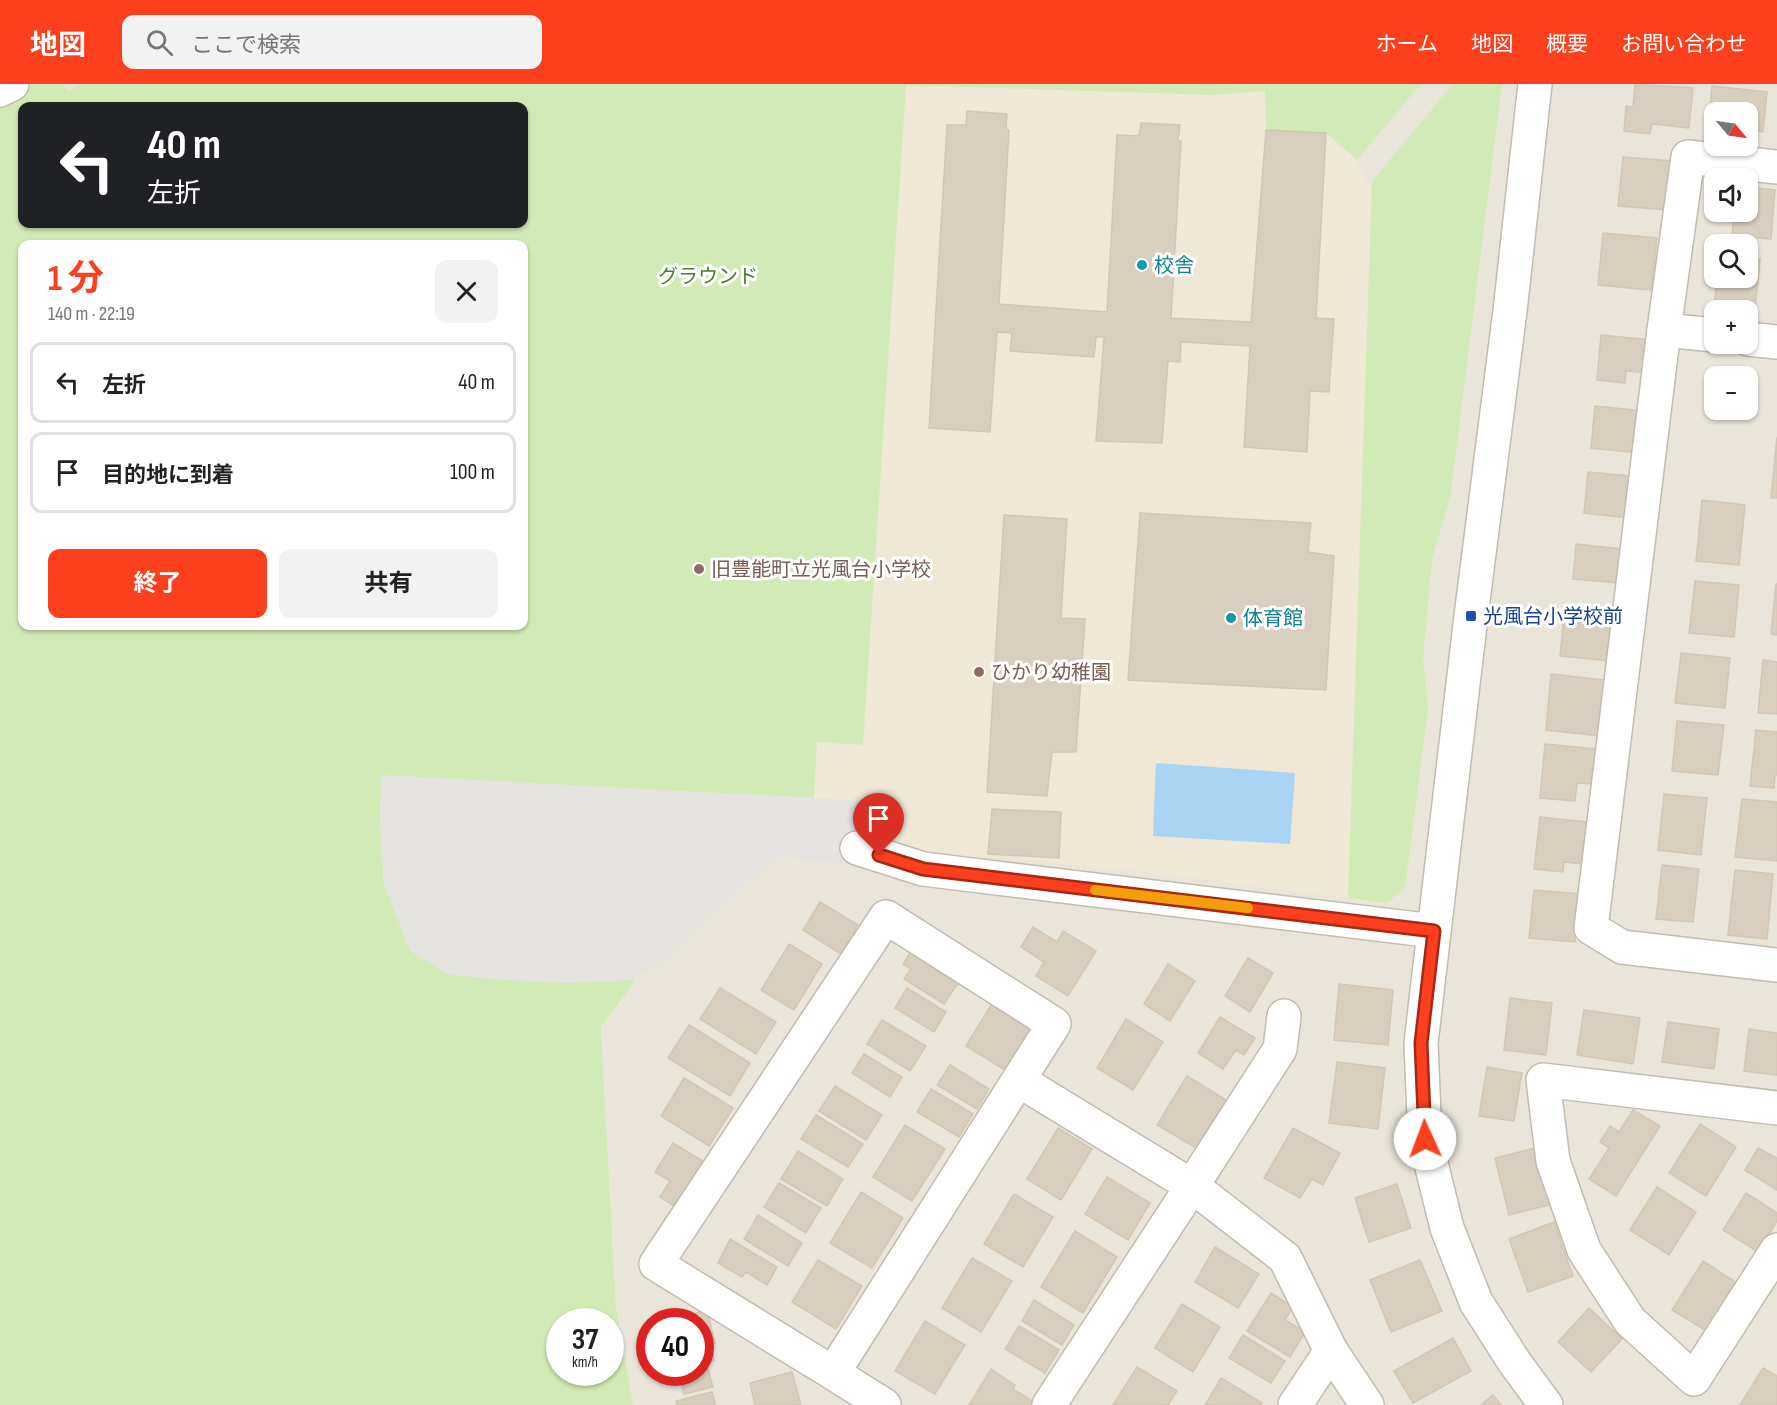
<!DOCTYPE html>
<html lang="ja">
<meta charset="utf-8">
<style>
body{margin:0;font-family:"Sofia Sans Condensed","Noto Sans JP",sans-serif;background:#f2f2f2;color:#222;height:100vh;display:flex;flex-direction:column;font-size:22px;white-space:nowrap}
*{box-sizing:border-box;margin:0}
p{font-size:20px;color:#767676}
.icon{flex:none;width:33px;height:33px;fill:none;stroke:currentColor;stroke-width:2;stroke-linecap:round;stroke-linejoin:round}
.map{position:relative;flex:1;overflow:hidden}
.panel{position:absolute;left:18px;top:156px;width:510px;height:390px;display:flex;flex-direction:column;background:#fff;border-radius:12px;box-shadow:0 2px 4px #0004}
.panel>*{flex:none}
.hud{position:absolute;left:18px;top:18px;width:510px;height:126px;border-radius:12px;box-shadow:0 2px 4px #0004;background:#202124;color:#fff;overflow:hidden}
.needle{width:39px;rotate:119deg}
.controls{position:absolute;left:1704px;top:18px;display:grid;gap:12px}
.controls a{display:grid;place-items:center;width:54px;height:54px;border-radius:12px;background:#fff;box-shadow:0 2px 4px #0004;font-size:30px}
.speed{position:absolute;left:546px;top:1224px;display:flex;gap:12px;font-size:30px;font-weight:700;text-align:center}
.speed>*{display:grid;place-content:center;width:78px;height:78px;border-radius:50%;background:#fff;box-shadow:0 2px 4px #0004;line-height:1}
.speed small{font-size:15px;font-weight:400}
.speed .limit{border:9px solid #d22;background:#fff;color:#111}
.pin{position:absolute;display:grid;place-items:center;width:51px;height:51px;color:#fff;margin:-62px -26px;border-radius:50% 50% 50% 0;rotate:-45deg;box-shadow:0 0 6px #0007}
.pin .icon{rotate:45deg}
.me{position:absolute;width:66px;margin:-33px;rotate:358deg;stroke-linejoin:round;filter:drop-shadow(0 0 4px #0008)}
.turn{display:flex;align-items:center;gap:21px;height:126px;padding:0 30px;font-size:27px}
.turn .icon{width:78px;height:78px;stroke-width:2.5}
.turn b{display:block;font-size:42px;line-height:51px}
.round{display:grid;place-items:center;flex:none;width:63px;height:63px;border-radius:12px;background:#f2f2f2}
.headline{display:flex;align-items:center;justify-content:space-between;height:102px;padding:0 30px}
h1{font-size:36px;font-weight:700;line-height:45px;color:#fc3f1d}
.primary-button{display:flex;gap:12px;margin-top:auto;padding:12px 30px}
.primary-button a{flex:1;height:69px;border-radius:12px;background:#fc3f1d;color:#fff;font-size:24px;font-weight:700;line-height:69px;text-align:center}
.primary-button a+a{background:#f2f2f2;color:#222}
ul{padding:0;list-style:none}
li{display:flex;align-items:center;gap:18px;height:81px;margin:0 12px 9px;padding:0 18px;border:3px solid #e0e0e0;border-radius:12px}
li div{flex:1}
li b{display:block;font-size:22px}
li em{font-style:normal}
header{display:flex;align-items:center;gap:36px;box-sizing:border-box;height:84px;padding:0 30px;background:#fc3f1d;color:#fff}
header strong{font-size:28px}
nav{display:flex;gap:33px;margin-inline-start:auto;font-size:21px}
.search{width:420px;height:54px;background:#f2f2f2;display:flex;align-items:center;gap:15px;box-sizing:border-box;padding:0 21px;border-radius:12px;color:#767676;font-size:22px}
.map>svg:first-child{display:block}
.residential{fill:#eae5da;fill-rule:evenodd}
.education{fill:#efe8d6}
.green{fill:#d2eab5;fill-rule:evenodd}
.parking{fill:#e5e3e0}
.water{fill:#a9d4f2}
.building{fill:#d8cfc1;stroke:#d3c7b4;stroke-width:1.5}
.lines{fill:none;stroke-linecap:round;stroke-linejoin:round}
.minor-casing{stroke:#c2bbae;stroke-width:36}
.tertiary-casing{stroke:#c2bbae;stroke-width:36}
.minor{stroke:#fff;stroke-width:33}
.tertiary{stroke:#fff;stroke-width:33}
.route-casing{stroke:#a42913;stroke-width:15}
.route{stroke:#fc3f1d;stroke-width:10}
.slow{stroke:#f59e0b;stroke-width:10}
.culture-dot{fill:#0f9aa8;stroke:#fff;stroke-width:2}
.education-dot{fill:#8d6e63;stroke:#fff;stroke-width:2}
.transit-dot{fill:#1a4fb4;stroke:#fff;stroke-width:2}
.labels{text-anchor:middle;stroke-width:6;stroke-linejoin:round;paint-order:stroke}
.culture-label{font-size:20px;fill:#0d838f;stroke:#fff;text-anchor:start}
.park-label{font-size:20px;fill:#4a7f2a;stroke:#fff}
.education-label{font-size:20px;fill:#785e54;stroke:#fff;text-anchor:start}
.transit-label{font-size:20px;fill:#164399;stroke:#fff;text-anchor:start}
</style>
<header>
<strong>地図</strong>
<div class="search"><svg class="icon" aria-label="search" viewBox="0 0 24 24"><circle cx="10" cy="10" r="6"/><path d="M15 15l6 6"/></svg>ここで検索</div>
<nav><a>ホーム</a><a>地図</a><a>概要</a><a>お問い合わせ</a></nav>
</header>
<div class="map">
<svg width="1777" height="1321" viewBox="0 0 1777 1321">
<rect width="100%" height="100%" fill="#f6f3ec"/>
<path class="residential" d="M63,0H1777V1321H633L616,1221L601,943L633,901L524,542V22H77ZM1714,28H1748V62H1714ZM1714,94H1748V128H1714ZM1714,160H1748V194H1714ZM1714,226H1748V260H1714ZM1714,292H1748V326H1714ZM650,1238H700V1288H650Z"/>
<path class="education" d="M898,1L1008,2L1212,11L1265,7L1326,49L1354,73L1373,109L1348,814L1132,786L902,765L853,780L777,773L720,823L657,882L630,896L524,542V140Z"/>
<g class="green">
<path d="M0,0H63L68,7L83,0H1421L1356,77L1354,73L1326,49L1266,46L1265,7L1212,11L906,1L863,661L817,658L814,714L382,692L380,729L384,800L633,894V901L601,943L616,1221L633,1321H0ZM22,22H524V140H22ZM22,160H524V542H22ZM560,1238H610V1288H560Z"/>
<path d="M1453,0H1502L1450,414L1432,475L1423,575L1428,624L1405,803L1387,819L1348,814L1372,97Z"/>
</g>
<path class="parking" d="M382,691L814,714L861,717L853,780L777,773L720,823L657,882L630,896L571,899L490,895L447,890L410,867L384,800L380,729Z"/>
<path class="water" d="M1156,679L1295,689L1290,760L1153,752Z"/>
<g class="building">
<path d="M1635,0L1693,4L1689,44L1652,40L1650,50L1624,47L1626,22L1633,23Z"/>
<path d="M1712,2L1767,8L1763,48L1748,46V28H1714V43H1708Z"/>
<path d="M967,27L1007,30L1006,45L1009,46L999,220L1107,228L1117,51L1139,52L1141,39L1180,41L1178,57H1181L1171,234L1251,238L1266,46L1326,49L1316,234L1334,235L1329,308L1310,307L1307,368L1244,363L1250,262L1181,258L1180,278L1168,277L1162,359L1096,357L1104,253H1096L1094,273L1010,267L1012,249L997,248L990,348L929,344L947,41H966Z"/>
<path d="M1623,73L1673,77L1669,126L1618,122Z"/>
<path d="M1748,103L1775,106L1771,155L1732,152L1734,128H1748Z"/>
<path d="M1603,149L1657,154L1651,206L1598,201Z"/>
<path d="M1748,174L1760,175L1755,226L1714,222L1717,194H1748Z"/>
<path d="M1601,251L1651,256L1648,289L1626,287L1625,299L1597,296Z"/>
<path d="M1595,322L1643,327L1639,369L1591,364Z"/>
<path d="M1777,353V414H1771Z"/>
<path d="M1588,388L1632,392L1628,434L1584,429Z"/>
<path d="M1702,416L1745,421L1739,481L1696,477Z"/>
<path d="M1140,429L1311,439L1308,468L1334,472L1326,606L1128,596Z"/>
<path d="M1004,431L1067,435L1061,534L1085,535L1076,668H1052L1047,712L987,708Z"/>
<path d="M1576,460L1622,465L1618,499L1573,495Z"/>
<path d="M1695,497L1739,501L1734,553L1689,549Z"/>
<path d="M1776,500H1777V551L1771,550Z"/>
<path d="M1565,522L1616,527L1611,577L1560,572Z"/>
<path d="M1681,569L1730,574L1725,624L1675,619Z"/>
<path d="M1763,576L1777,578V630L1758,629Z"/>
<path d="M1551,590L1604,596L1599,652L1546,646Z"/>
<path d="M1677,637L1724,641L1718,691L1672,687Z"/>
<path d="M1756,646L1777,648V691H1775L1774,704L1750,702Z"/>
<path d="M1545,660L1596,665L1593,700L1577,699L1575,717L1540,714Z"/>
<path d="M1664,710L1707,714L1701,771L1658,766Z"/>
<path d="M1742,715L1777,718V777L1735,773Z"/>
<path d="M992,725L1061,728L1059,774L988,770Z"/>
<path d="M1540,733L1587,738L1582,780L1564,778L1563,788L1534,785Z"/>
<path d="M1662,781L1699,785L1693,838L1656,835Z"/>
<path d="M1735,786L1773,790L1767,855L1728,851Z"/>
<path d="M1534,806L1580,810L1575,858L1529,854Z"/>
<path d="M820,818L858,841L841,870L803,846Z"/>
<path d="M1033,843L1057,858L1063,847L1096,867L1068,912L1036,892L1044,878L1021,863Z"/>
<path d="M789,860L822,880L794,926L761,906Z"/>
<path d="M913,865L938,880L935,885L958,899L944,920L904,895L911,885L903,880Z"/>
<path d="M1248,874L1273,889L1250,928L1225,912Z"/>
<path d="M1168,880L1195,897L1170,937L1144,920Z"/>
<path d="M1339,900L1393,906L1388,961L1334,956Z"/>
<path d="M720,904L776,938L756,970L700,935Z"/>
<path d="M907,904L946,928L934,948L895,924Z"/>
<path d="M1510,914L1552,919L1546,971L1504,966Z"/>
<path d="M994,916L1033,940L1005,986L966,962Z"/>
<path d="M1584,926L1640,934L1633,980L1577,971Z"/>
<path d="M1220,933L1255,954L1244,971L1236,966L1223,985L1198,969Z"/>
<path d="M1126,935L1163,958L1133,1006L1097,984Z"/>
<path d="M882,936L926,962L910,987L867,960Z"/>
<path d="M1668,938L1719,945L1714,985L1662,978Z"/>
<path d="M689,941L750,979L730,1012L668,974Z"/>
<path d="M1749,945L1777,949V991L1744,987Z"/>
<path d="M864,970L902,993L890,1013L852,989Z"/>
<path d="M1337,978L1385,984L1378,1045L1329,1039Z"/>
<path d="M950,981L989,1005L977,1025L937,1001Z"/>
<path d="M1487,983L1522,989L1514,1037L1479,1032Z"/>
<path d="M1187,992L1226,1016L1196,1064L1157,1041Z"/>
<path d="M684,994L733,1024L709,1062L661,1032Z"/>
<path d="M835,1002L882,1031L866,1056L819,1027Z"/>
<path d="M931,1005L973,1030L959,1053L917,1028Z"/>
<path d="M1633,1026L1660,1042L1616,1112L1589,1095L1609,1064L1600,1058L1610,1042L1619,1048Z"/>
<path d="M816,1031L863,1060L848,1083L801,1055Z"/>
<path d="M1700,1040L1736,1063L1706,1112L1669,1089Z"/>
<path d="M905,1041L945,1065L912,1117L873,1093Z"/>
<path d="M1058,1044L1092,1065L1061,1116L1027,1095Z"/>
<path d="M1293,1044L1340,1069L1323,1101L1312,1095L1300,1114L1264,1094Z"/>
<path d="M673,1059L706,1079L683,1128L660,1113L670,1097L655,1088Z"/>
<path d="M1535,1064L1549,1121L1509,1131L1495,1074Z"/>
<path d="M1758,1064L1777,1074V1106L1745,1086Z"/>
<path d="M798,1067L843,1095L827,1122L781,1095Z"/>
<path d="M1107,1093L1150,1119L1128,1156L1085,1130Z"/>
<path d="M779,1099L821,1124L806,1149L764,1123Z"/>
<path d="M1397,1100L1411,1144L1369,1158L1355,1114Z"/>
<path d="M1657,1103L1696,1128L1669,1171L1630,1146Z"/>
<path d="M861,1108L903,1134L872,1184L830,1159Z"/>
<path d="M1746,1109L1777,1129V1137L1758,1168L1723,1146Z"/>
<path d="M1014,1110L1053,1133L1023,1183L984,1160Z"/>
<path d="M758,1131L802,1159L788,1182L744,1155Z"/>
<path d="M1554,1138L1573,1192L1528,1208L1509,1155Z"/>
<path d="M1075,1147L1117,1173L1083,1229L1041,1203Z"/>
<path d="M730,1155L777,1183L767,1201L746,1188L742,1193L718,1179Z"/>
<path d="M1215,1163L1259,1190L1238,1224L1195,1198Z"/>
<path d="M972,1174L1012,1197L981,1248L942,1224Z"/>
<path d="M818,1176L862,1202L836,1245L792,1218Z"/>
<path d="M1420,1176L1442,1227L1391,1248L1370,1196Z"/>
<path d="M1703,1177L1740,1201L1710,1249L1672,1226Z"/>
<path d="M1271,1209L1293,1223L1285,1236L1305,1248L1290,1273L1247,1247Z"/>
<path d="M1034,1216L1074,1241L1062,1261L1022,1237Z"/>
<path d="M1182,1220L1220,1243L1193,1288L1155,1264Z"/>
<path d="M1589,1224L1622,1255L1591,1288L1558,1258Z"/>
<path d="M707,1226L715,1259L700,1263V1238H665Z"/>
<path d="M925,1237L965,1261L935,1310L895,1287Z"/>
<path d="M1019,1242L1059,1266L1045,1289L1005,1265Z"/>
<path d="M1243,1251L1285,1277L1271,1299L1229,1274Z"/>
<path d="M1453,1254L1471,1287L1413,1319L1394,1287Z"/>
<path d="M711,1264L714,1276L706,1278L713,1303L684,1310L678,1288H700V1267Z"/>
<path d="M1137,1283L1177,1307L1168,1321H1113Z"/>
<path d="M1763,1284L1777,1292V1321H1740Z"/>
<path d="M991,1285L1015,1301L1013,1305L1034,1318L1032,1321H969Z"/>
<path d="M792,1288L801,1321H755L750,1299Z"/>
<path d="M1221,1294L1262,1319L1260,1321H1205Z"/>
<path d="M712,1308L716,1321H677L676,1317Z"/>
<path d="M1493,1311L1501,1321H1481Z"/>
</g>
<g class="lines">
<g class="minor-casing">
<g id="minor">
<path d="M1777,83L1688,73L1664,246L1591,844L1622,863L1777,881"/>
<path d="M1664,246L1714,251"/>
<path d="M1748,255L1777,258"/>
<path d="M857,764L923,785L1434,847"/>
<path d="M1284,932L1280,965L1192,1102L1285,1174L1331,1267L1367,1321"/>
<path d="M1020,997L1192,1102L1049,1321"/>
<path d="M1777,1024L1543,996L1553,1077L1584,1166L1630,1237L1694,1295L1777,1166"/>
<path d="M833,1289L656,1180L886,833L1054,940L833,1289L884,1321"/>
<path d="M1295,1321L1331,1267"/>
</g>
</g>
<g class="tertiary-casing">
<g id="tertiary">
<path d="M1535,0L1510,227L1471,532L1421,959L1425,1055L1447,1144L1476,1218L1515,1279L1546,1321"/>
<path d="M0,6L12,0"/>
</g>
</g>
<use href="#minor" class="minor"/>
<use href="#tertiary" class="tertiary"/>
</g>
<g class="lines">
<g class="route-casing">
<path id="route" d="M879,771L923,785L1434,847L1421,959L1425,1055"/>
</g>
<use href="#route" class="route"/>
<path class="slow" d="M1095,806L1248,824"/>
</g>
<g class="culture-dot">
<circle cx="1142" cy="181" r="6"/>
<circle cx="1231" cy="534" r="6"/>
</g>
<g class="education-dot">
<circle cx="699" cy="485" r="6"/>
<circle cx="979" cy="588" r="6"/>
</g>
<rect class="transit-dot" x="1465" y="526" width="12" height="12" rx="3"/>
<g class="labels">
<g class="culture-label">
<text x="1154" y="188">校舎</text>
<text x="1243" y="541">体育館</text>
</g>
<g class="park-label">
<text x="708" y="199">グラウンド</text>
</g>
<g class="education-label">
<text x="711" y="492">旧豊能町立光風台小学校</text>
<text x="991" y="595">ひかり幼稚園</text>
</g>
<g class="transit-label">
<text x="1483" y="539">光風台小学校前</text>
</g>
</g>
</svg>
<div class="controls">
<a><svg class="needle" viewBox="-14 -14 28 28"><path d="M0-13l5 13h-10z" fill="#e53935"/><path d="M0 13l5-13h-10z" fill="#767676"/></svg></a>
<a><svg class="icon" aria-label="sound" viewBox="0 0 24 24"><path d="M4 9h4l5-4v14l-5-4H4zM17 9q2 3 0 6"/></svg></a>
<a><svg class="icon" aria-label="search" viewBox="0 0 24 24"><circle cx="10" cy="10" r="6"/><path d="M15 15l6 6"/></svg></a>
<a>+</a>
<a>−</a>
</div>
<div class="speed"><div>37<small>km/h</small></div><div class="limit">40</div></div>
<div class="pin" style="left:879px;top:771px;background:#d93025"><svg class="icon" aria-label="arrive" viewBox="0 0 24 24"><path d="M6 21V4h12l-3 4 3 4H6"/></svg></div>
<svg class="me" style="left:1425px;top:1055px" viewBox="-20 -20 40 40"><circle r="19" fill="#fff"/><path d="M0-13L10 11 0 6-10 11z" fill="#fc3f1d"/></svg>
<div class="hud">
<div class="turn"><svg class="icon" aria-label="left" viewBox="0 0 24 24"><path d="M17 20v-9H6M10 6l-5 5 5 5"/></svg><div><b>40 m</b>左折</div></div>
</div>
<section class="panel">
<div class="headline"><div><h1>1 分</h1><p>140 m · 22:19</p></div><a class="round"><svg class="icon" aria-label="close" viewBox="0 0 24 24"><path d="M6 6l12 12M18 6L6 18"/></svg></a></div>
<ul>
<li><svg class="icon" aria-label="left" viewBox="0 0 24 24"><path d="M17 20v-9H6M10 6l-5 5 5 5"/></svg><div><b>左折</b></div><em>40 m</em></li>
<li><svg class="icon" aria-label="arrive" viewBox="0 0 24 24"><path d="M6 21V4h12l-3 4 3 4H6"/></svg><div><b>目的地に到着</b></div><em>100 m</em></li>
</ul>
<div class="primary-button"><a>終了</a><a>共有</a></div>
</section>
</div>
